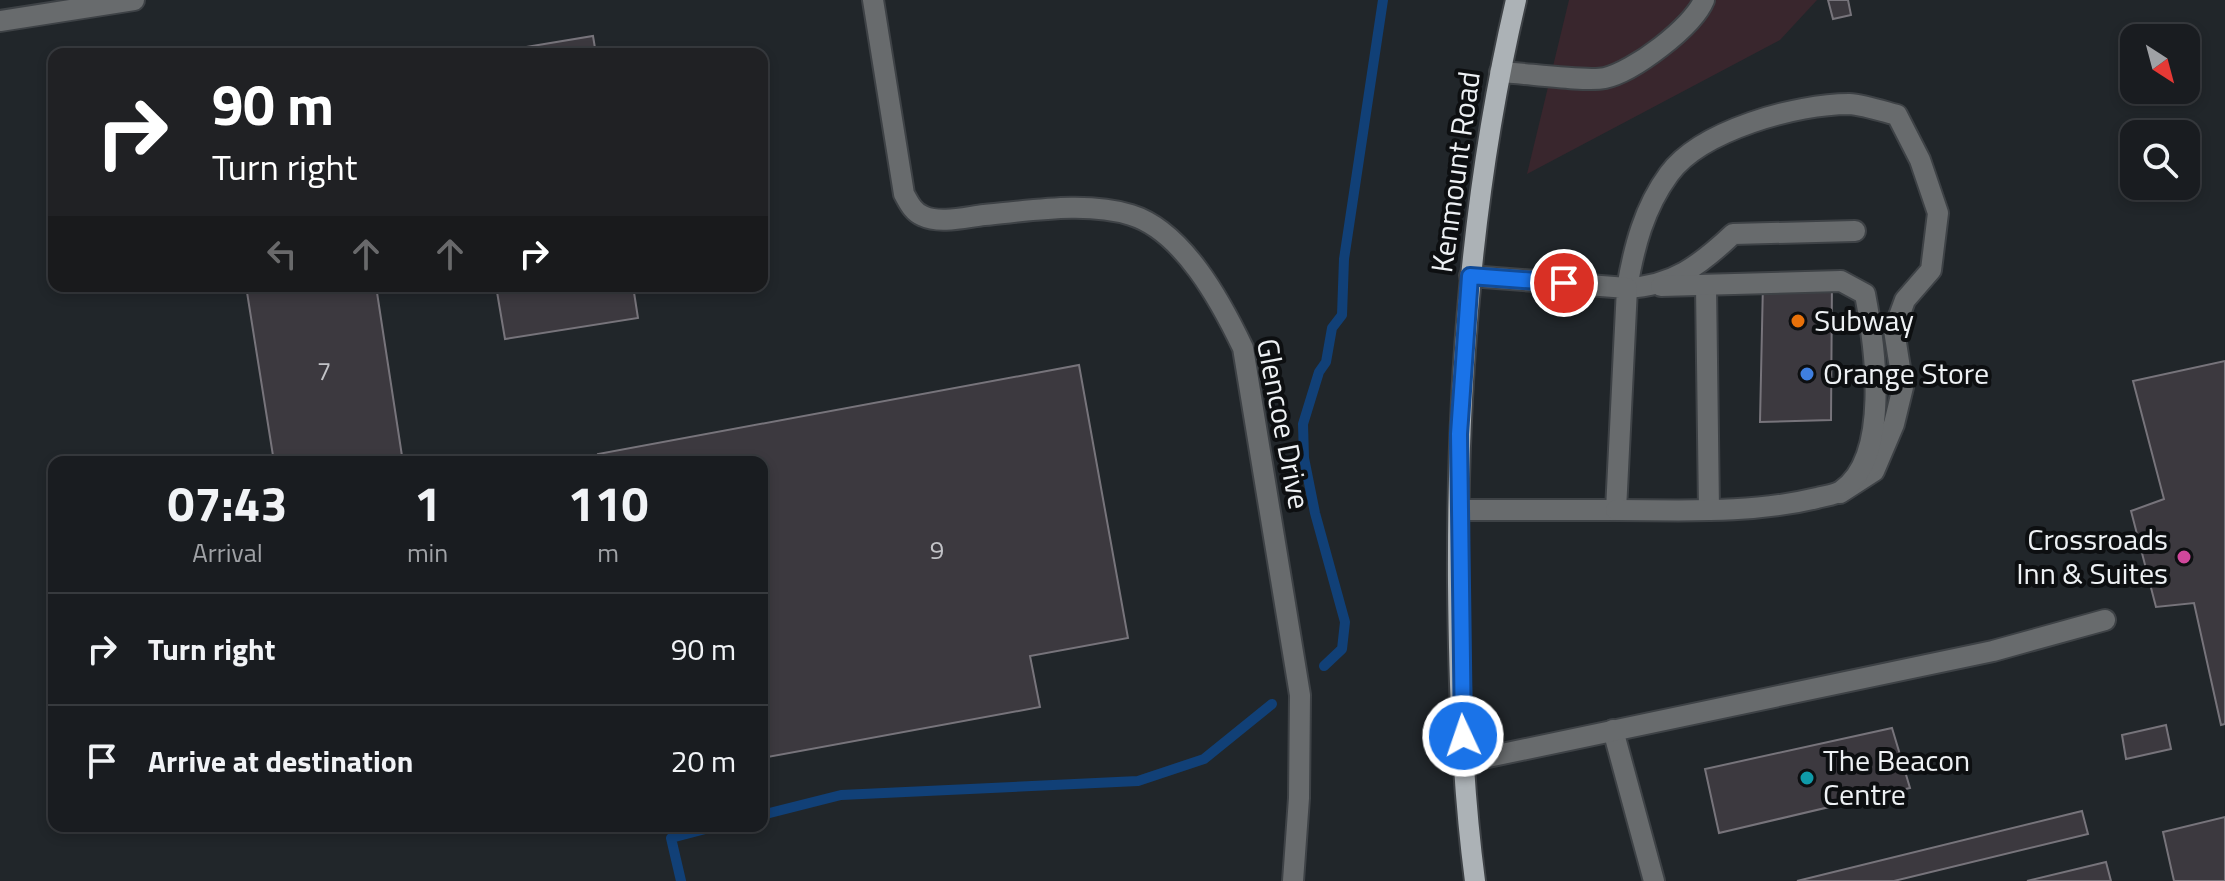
<!DOCTYPE html>
<style>
body{margin:0;font-family:"Titillium Web",sans-serif;background:#222529;color:#f1f3f6;height:100vh;display:flex;flex-direction:column;font-size:30px;white-space:nowrap}
*{box-sizing:border-box;margin:0}
p{font-size:26px;color:#9fa1a5}
.icon{flex:none;width:44px;height:44px;fill:none;stroke:currentColor;stroke-width:2;stroke-linecap:round;stroke-linejoin:round}
.map{position:relative;flex:1;overflow:hidden}
.details{position:absolute;left:48px;top:456px;width:720px;height:376px;display:flex;flex-direction:column;background:#191c20;border-radius:16px;box-shadow:0 4px 12px #0003,0 0 0 2px #373a3e}
.details>*{flex:none}
.hud{position:absolute;left:48px;top:48px;width:720px;height:244px;border-radius:16px;box-shadow:0 4px 12px #0003,0 0 0 2px #373a3e;background:#202124;color:#fff;overflow:hidden}
.needle{width:52px;rotate:144deg}
.buttons{position:absolute;left:2120px;top:24px;display:grid;gap:16px}
.buttons a{display:grid;place-items:center;width:80px;height:80px;border-radius:16px;background:#191c20;box-shadow:0 4px 12px #0003,0 0 0 2px #373a3e;font-size:40px}
.pin{position:absolute;display:grid;place-items:center;width:68px;height:68px;color:#fff;margin:-34px;border:4px solid #fff;border-radius:50%;box-shadow:0 2px 8px #0007}
.me{position:absolute;width:88px;margin:-44px;rotate:357deg;stroke-linejoin:round;filter:drop-shadow(0 0 6px #0008)}
.turn{display:flex;align-items:center;gap:28px;height:168px;padding:0 32px;font-size:36px}
.turn .icon{width:104px;height:104px;stroke-width:2.5}
.turn b{display:block;font-size:56px;line-height:68px}
.lanes{display:flex;align-items:center;height:76px;padding:0 32px;background:#0003;justify-content:center;gap:40px;direction:ltr}
.lanes .off{opacity:.35}
.eta{display:flex;justify-content:space-evenly;align-items:center;height:136px;text-align:center}
.eta b{font-size:48px;font-weight:700;line-height:56px}
ul{padding:0;list-style:none}
li{display:flex;align-items:center;gap:24px;height:112px;padding:0 32px;border-top:2px solid #373a3e}
li div{flex:1}
li b{display:block;font-size:30px}
li em{font-style:normal}
.map>svg:first-child{display:block}
.industrial{fill:#39262d}
.lines{fill:none;stroke-linecap:round;stroke-linejoin:round}
.stream{stroke:#114077;stroke-width:10}
.building{fill:#3c393f;stroke:#77747b;stroke-width:2}
.minor-casing{stroke:#3e4246;stroke-width:24}
.major-casing{stroke:#3e4246;stroke-width:24}
.minor{stroke:#686b6d;stroke-width:20}
.major{stroke:#acb2b6;stroke-width:20}
.route-casing{stroke:#114b97;stroke-width:20}
.route{stroke:#1a73e8;stroke-width:14}
.food-dot{fill:#e8710a;stroke:#0d0f11;stroke-width:3}
.shop-dot{fill:#3f7fe0;stroke:#0d0f11;stroke-width:3}
.hotel-dot{fill:#d1479c;stroke:#0d0f11;stroke-width:3}
.culture-dot{fill:#0f9aa8;stroke:#0d0f11;stroke-width:3}
.labels{text-anchor:middle;stroke-width:8;stroke-linejoin:round;paint-order:stroke}
.number-label{font-size:26px;fill:#c2c3c7}
.street-label{font-size:30px;fill:#eef1f4;stroke:#0d0f11}
.poi-label{font-size:30px;fill:#eef1f4;stroke:#0d0f11;text-anchor:start}
</style>
<div class="map">
<svg width="2225" height="881" viewBox="0 0 2225 881">
<rect width="100%" height="100%" fill="#21262a"/>
<path class="industrial" d="M1569,0H1817L1780,40L1527,174Z"/>
<g class="lines">
<g class="stream">
<path d="M1324,666L1342,649L1345,622L1315,513L1304,458L1303,424L1319,372L1326,362L1332,328L1342,315L1344,259L1383,0"/>
<path d="M762,815L841,795L1138,781L1204,759L1272,704"/>
<path d="M681,881L671,838L717,826"/>
</g>
</g>
<g class="building">
<path d="M1828,0H1848L1851,15L1833,19Z"/>
<path d="M593,36L596,54H483Z"/>
<path d="M1832,278L1831,420L1760,422L1763,282Z"/>
<path d="M246,286H376L402,456L364,462H274Z"/>
<path d="M496,286H633L638,318L505,339Z"/>
<path d="M2225,361V724L2221,725L2194,603L2156,607L2131,511L2164,499L2133,381Z"/>
<path d="M1079,365L1128,638L1030,656L1040,707L762,758V462H599L598,454Z"/>
<path d="M2166,725L2171,749L2126,759L2122,735Z"/>
<path d="M1892,728L1910,788L1719,833L1705,769Z"/>
<path d="M2082,811L2088,834L1894,881H1797Z"/>
<path d="M2225,817V881H2174L2163,832Z"/>
<path d="M2106,862L2111,881H2027Z"/>
</g>
<g class="lines">
<g class="minor-casing">
<g id="minor">
<path d="M873,0L904,194C909,203 913,212 923,216C940,224 966,217 984,215C1030,211 1086,201 1131,215C1183,231 1221,302 1243,348L1300,695L1299,798L1293,881"/>
<path d="M0,21L134,0"/>
<path d="M1500,72C1524,73 1585,82 1605,78C1633,72 1693,27 1704,0"/>
<path d="M1706,286L1709,510"/>
<path d="M1840,493L1874,471L1894,424L1903,387L1894,330L1905,300L1931,270L1938,213L1920,160L1897,115C1882,111 1864,105 1849,104C1797,104 1701,130 1669,174C1644,208 1634,247 1627,288C1673,286 1700,265 1733,234L1855,231"/>
<path d="M1459,510H1616L1627,288L1470,276"/>
<path d="M1616,510C1683,510 1751,514 1817,498C1824,496 1835,495 1841,491C1891,457 1875,346 1865,294L1841,281L1661,286"/>
<path d="M1613,730L1654,881"/>
<path d="M1464,762L1993,651L2105,620"/>
</g>
</g>
<g class="major-casing">
<path id="major" d="M1475,881C1462,783 1459,683 1458,584C1457,387 1471,192 1516,0"/>
</g>
<use href="#minor" class="minor"/>
<use href="#major" class="major"/>
</g>
<g class="lines">
<g class="route-casing">
<path id="route" d="M1463,736L1459,434L1470,276L1564,283"/>
</g>
<use href="#route" class="route"/>
</g>
<circle class="food-dot" cx="1798" cy="321" r="8"/>
<circle class="shop-dot" cx="1807" cy="374" r="8"/>
<circle class="hotel-dot" cx="2184" cy="557" r="8"/>
<circle class="culture-dot" cx="1807" cy="778" r="8"/>
<g class="labels">
<g class="number-label">
<text x="324" y="380">7</text>
<text x="937" y="559">9</text>
</g>
<g class="street-label">
<text transform="translate(1456 172) rotate(-82)" y="10">Kenmount Road</text>
<text transform="translate(1283 424) rotate(79)" y="10">Glencoe Drive</text>
</g>
<g class="poi-label">
<text x="1814" y="331">Subway</text>
<text x="1823" y="384">Orange Store</text>
<text x="2168" y="550" text-anchor="end">Crossroads<tspan x="2168" dy="34">Inn &amp; Suites</tspan></text>
<text x="1823" y="771">The Beacon<tspan x="1823" dy="34">Centre</tspan></text>
</g>
</g>
</svg>
<div class="buttons">
<a><svg class="needle" viewBox="-14 -14 28 28"><path d="M0-13l5 13h-10z" fill="#e53935"/><path d="M0 13l5-13h-10z" fill="#9fa1a5"/></svg></a>
<a><svg class="icon" aria-label="search" viewBox="0 0 24 24"><circle cx="10" cy="10" r="6"/><path d="M15 15l6 6"/></svg></a>
</div>
<div class="pin" style="left:1564px;top:283px;background:#d93025"><svg class="icon" aria-label="arrive" viewBox="0 0 24 24"><path d="M6 21V4h12l-3 4 3 4H6"/></svg></div>
<svg class="me" style="left:1463px;top:736px" viewBox="-20 -20 40 40"><circle r="17" fill="#1a73e8" stroke="#fff" stroke-width="3"/><path d="M0-11L8 9 0 5-8 9z" fill="#fff"/></svg>
<div class="hud">
<div class="turn"><svg class="icon" aria-label="right" viewBox="0 0 24 24"><path d="M7 20v-9h11M14 6l5 5-5 5"/></svg><div><b>90 m</b>Turn right</div></div>
<div class="lanes"><svg class="icon off" aria-label="left" viewBox="0 0 24 24"><path d="M17 20v-9H6M10 6l-5 5 5 5"/></svg><svg class="icon off" aria-label="ahead" viewBox="0 0 24 24"><path d="M12 20V5M6 11l6-6 6 6"/></svg><svg class="icon off" aria-label="ahead" viewBox="0 0 24 24"><path d="M12 20V5M6 11l6-6 6 6"/></svg><svg class="icon" aria-label="right" viewBox="0 0 24 24"><path d="M7 20v-9h11M14 6l5 5-5 5"/></svg></div>
</div>
<section class="details">
<div class="eta">
<div><b>07:43</b><p>Arrival</p></div>
<div><b>1</b><p>min</p></div>
<div><b>110</b><p>m</p></div>
</div>
<ul>
<li><svg class="icon" aria-label="right" viewBox="0 0 24 24"><path d="M7 20v-9h11M14 6l5 5-5 5"/></svg><div><b>Turn right</b></div><em>90 m</em></li>
<li><svg class="icon" aria-label="arrive" viewBox="0 0 24 24"><path d="M6 21V4h12l-3 4 3 4H6"/></svg><div><b>Arrive at destination</b></div><em>20 m</em></li>
</ul>
</section>
</div>
